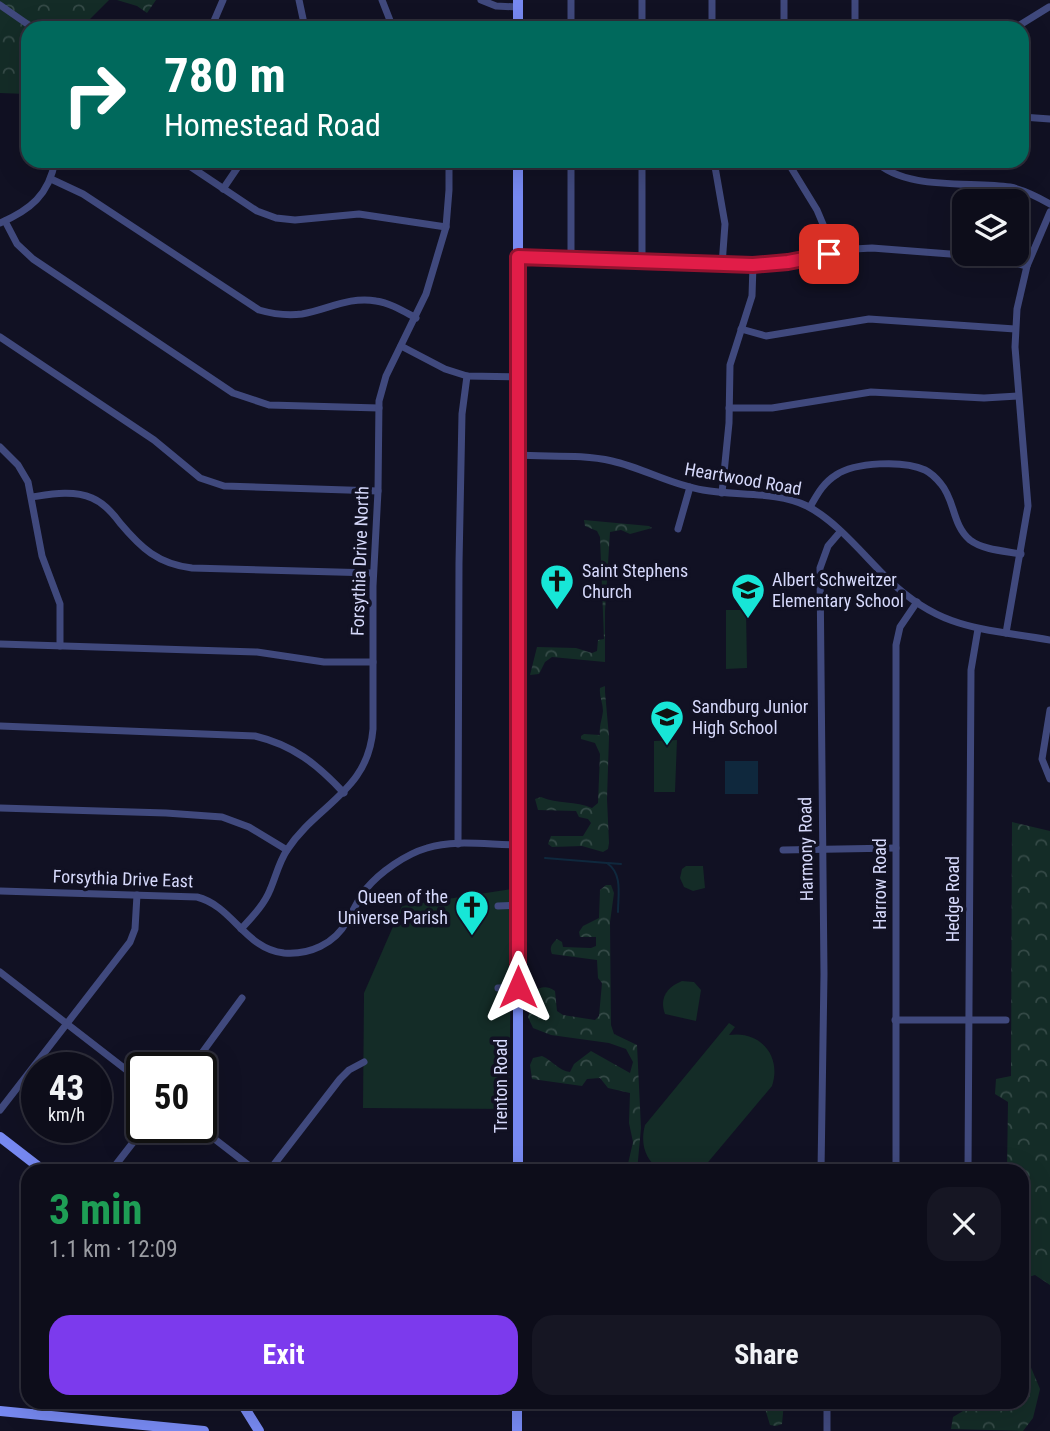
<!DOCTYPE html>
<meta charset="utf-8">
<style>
body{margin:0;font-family:"Roboto Condensed",sans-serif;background:#161623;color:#f1f3f6;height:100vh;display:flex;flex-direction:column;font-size:26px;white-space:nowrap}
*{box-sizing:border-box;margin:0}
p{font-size:23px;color:#9a9ca2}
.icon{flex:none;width:38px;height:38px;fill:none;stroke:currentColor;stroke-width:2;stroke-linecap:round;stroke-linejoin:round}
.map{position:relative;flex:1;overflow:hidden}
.panel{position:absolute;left:21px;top:1164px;width:1008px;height:245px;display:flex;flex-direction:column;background:#0d0d1a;border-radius:21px;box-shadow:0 7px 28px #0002,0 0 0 2px #2d2d39}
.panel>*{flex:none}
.top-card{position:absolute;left:21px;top:21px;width:1008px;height:147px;border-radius:21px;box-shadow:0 7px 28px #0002,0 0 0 2px #2d2d39;background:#00695c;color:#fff;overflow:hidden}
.tools{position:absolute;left:952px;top:189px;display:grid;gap:14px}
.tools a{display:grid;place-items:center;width:77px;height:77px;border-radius:14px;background:#0d0d1a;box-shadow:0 7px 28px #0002,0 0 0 2px #2d2d39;font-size:35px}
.speed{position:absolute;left:21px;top:1052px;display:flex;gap:14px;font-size:35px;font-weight:700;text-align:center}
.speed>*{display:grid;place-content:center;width:91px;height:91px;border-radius:50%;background:#0d0d1a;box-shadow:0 7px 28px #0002,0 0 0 2px #2d2d39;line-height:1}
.speed small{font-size:18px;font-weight:400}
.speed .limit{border:4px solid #111;border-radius:10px;background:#fff;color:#111}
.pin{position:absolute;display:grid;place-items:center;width:60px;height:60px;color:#fff;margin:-30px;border-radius:14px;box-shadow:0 4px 10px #0006}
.me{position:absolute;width:77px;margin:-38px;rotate:0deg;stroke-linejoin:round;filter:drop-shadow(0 0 5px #0008)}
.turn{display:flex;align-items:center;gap:24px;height:147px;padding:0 28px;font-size:32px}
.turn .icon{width:91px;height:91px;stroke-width:2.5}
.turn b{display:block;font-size:49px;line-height:60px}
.round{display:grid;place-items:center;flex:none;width:74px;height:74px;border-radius:21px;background:#161623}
.headline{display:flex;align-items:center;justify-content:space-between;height:119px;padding:0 28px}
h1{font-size:42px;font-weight:700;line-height:52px;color:#1e9e55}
.primary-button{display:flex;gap:14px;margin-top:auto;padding:14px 28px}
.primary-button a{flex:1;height:80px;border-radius:21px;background:#7c3aed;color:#fff;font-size:28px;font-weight:700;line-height:80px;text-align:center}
.primary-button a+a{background:#161623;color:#f1f3f6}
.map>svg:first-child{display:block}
.green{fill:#142c27}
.forest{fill:url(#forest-crowns)}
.water{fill:#0f283d}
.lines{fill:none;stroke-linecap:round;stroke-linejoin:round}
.stream{stroke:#0f283d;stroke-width:2}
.minor{stroke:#40497d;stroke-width:7}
.secondary{stroke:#7789f1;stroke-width:10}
.route-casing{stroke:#92132f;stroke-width:18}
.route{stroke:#e11d48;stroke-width:12}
.labels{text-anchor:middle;stroke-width:7;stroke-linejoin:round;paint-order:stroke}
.street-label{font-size:18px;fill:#d6d9fb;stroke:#111123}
.poi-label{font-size:18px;fill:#d6d9fb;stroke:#111123;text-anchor:start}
</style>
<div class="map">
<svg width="1050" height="1431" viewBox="0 0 1050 1431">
<defs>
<pattern id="forest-crowns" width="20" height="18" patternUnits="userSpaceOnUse" patternTransform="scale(1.75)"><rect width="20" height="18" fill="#142c27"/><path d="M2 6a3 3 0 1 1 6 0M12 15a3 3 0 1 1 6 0" fill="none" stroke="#354a47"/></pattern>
</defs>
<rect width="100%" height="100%" fill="#111123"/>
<g class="green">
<path d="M726,610H746L747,668L726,669Z"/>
<path d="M677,740L675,792H654V741Z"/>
<path d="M686,866H703L705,888L693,891L684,887L680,878L682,869Z"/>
<path d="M512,889L509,1109L363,1108L364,993L402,906Z"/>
<path d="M682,981L694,982L701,990L696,1021L665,1014C659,998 667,987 682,981Z"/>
<path d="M729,1023L735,1027L729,1035C760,1030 782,1056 772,1086L704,1167L698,1171H661C645,1160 640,1144 645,1125Z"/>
</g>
<g class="forest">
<path d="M0,0H109L81,28H28V94L0,93Z"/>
<path d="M117,0H156L147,13L137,6Z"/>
<path d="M584,520L649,526L652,528L630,534L621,530L610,532L605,611V692L609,737L607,799L609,843L608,849L603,852L582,846L552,847L548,844L551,836H583L591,823L588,819L579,817L576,811L538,810L535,799L541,797C557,804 576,801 592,808L598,803L600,754L595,743L581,739V736L584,734L600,735C599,726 602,720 603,711C603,703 599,696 600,688L605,686V662L552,657L545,662L539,674L530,675L537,647L576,648L592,653L597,651L598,640L604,639L600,537L597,531L585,526Z"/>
<path d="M1012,822L1050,831V1285L1035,1275L1022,1279L1027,1293L1022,1299V1171H1007L1008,1102L995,1094L996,1079L1011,1076Z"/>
<path d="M606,885H611L614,893L610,922L611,1025L614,1034L637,1045L641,1128L637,1171H619L628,1164L633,1142L629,1123L630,1093L608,1088L600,1078L587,1079L582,1086L532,1079L530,1065L533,1058L542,1056C553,1061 559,1071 570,1072L574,1064L591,1051L630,1073L633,1062L626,1049L609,1043L551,1035L533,1028L528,1017L532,1003V992C541,987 546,985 555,991L557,1011L563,1015L595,1020L599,1016L602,983L598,978L597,960L552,954C549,947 552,944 557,939L562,942L563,947L591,948L596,946V937H580L579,932L583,926L599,918L600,890Z"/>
<path d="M1022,1346L1040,1389L1033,1418L1023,1431L951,1429L953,1417L978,1402H1022Z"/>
<path d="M763,1402H784L782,1424L776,1426L770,1425Z"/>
</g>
<rect class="water" x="725" y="761" width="33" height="33"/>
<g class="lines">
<g class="stream">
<path d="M545,858L607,863C623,874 618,895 618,912"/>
<path d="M608,863L621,864"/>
</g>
<g class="minor">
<path d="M299,0L305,28"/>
<path d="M382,0L393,28"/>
<path d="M481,0L496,6L518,7"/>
<path d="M712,0V28"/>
<path d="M784,0V28"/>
<path d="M855,0V28"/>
<path d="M0,5L33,28"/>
<path d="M211,28L223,0"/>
<path d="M571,28V0"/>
<path d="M642,28V0"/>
<path d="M1015,28L1049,7"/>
<path d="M1022,117L1050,119"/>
<path d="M182,161L257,211L276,218L295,220L359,214L446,227"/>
<path d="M714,161L725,224L722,265"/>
<path d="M787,161L817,210L825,229L829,254"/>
<path d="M875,161C906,191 970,181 1010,187C1024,190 1038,197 1050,204"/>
<path d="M51,179L83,194L259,310C273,314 287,316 302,314C327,310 349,296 376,301C390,303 403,311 416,318"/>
<path d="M223,189L242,161"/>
<path d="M5,221L17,244L33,259L233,393L269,405L379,408"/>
<path d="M0,223C30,210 49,195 55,161"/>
<path d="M518,257L760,265L854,249L872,248L989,257L1027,266"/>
<path d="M571,260V161"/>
<path d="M642,263V161"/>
<path d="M741,329L766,336L869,319L1015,329"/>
<path d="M0,337L154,440L200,478L224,486L378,491"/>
<path d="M401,346L445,369L467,376L518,377"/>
<path d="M729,408H772L871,392L984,398L1018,396"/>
<path d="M0,447L18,465L28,482L42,556L60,604V646"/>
<path d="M517,455C548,457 582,454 612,461C643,468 671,485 703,490C736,496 777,491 807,506C837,521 865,557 890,581C943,631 983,628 1050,640"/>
<path d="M722,493L729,423L730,365L752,296L753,265"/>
<path d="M32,497C52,494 73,490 92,498C104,503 112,512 120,523C141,548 158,564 192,568L373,573"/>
<path d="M810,507C817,495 823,483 836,475C855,462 904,460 925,470C931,473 937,479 941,484C955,500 952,525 970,540C983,550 1005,551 1021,554"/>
<path d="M678,529L690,487"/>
<path d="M1006,633L1028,506L1015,347L1017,309L1027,266L1050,212"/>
<path d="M0,644L257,652L324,662H373"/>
<path d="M1050,710L1042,759L1050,779"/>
<path d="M0,726L255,736C293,745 317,764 344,793"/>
<path d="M0,808L166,813L222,817L249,827L287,850"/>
<path d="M458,844L459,563L462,414L467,376"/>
<path d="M783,850L896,848"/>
<path d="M0,891L197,897C233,906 245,949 284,953C309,955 335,944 347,921C354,910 358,899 366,889C380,872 406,854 427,848C455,839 489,845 518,845"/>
<path d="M498,906L518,905"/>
<path d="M241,929C252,917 264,905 270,890C276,876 279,862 287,850C317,804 368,792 373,729V586L378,491L379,401L386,376L426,294L446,227L449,190V161"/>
<path d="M0,972L142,1082"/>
<path d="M498,988L518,987"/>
<path d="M895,1020H1006"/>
<path d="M191,1068L242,998"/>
<path d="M0,1110L130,942L135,929L137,895"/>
<path d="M199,1127L256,1171"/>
<path d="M111,1171L145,1127"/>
<path d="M269,1171L340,1079L349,1070L364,1062"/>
<path d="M821,1171L824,974L820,568L828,546L840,532"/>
<path d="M896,1171V645L900,627L917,602"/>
<path d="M968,1171L971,670L978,629"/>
<path d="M827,1402V1431"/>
</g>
<g class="secondary">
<path d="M518,0V28"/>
<path d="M518,161V1171"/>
<path d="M0,1137L44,1171"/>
<path d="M241,1402L259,1431"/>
<path d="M0,1411L204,1431"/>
<path d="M517,1431V1402"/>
</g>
</g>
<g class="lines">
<g class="route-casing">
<path id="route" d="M518,987V257L753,265L788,262L829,254"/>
</g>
<use href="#route" class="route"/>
</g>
<defs>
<g id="church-pin" transform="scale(1.75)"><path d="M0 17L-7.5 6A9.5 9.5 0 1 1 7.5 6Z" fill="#17e6d7" stroke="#111123"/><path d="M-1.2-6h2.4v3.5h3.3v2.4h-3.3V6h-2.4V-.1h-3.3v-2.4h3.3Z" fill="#111"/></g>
<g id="school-pin" transform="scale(1.75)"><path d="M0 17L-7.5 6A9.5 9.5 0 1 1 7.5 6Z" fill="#17e6d7" stroke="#111123"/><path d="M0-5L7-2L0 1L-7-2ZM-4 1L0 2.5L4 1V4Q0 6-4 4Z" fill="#111"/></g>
</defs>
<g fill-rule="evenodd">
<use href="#church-pin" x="557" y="581"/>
<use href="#school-pin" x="748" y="590"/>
<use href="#school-pin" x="667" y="717"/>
<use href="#church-pin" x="472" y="907"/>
</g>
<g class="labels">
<g class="street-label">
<text transform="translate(743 479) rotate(10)" y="6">Heartwood Road</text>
<text transform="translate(360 561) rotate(-88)" y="6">Forsythia Drive North</text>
<text transform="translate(806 849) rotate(-91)" y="6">Harmony Road</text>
<text transform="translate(123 879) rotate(2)" y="6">Forsythia Drive East</text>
<text transform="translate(880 884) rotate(-90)" y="6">Harrow Road</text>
<text transform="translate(953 899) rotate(-90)" y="6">Hedge Road</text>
<text transform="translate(501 1086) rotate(-90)" y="6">Trenton Road</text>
</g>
<g class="poi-label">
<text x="582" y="577">Saint Stephens<tspan x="582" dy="21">Church</tspan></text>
<text x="772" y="586">Albert Schweitzer<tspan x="772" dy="21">Elementary School</tspan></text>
<text x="692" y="713">Sandburg Junior<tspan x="692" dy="21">High School</tspan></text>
<text x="448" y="903" text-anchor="end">Queen of the<tspan x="448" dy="21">Universe Parish</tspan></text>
</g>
</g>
</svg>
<div class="tools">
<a><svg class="icon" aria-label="layers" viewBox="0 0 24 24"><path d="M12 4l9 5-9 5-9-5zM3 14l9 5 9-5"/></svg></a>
</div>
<div class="speed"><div>43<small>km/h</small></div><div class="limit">50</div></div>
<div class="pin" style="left:829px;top:254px;background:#d93025"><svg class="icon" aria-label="arrive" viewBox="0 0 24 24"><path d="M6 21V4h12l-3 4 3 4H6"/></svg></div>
<svg class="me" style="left:518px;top:987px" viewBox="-20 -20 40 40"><path d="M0-17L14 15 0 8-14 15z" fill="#e11d48" stroke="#fff" stroke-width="4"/></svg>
<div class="top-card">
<div class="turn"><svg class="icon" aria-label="right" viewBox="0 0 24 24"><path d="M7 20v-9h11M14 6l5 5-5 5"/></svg><div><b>780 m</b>Homestead Road</div></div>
</div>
<section class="panel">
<div class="headline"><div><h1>3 min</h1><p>1.1 km · 12:09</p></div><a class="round"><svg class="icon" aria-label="close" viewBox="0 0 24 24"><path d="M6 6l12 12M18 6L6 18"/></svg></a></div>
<div class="primary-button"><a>Exit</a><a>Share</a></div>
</section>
</div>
